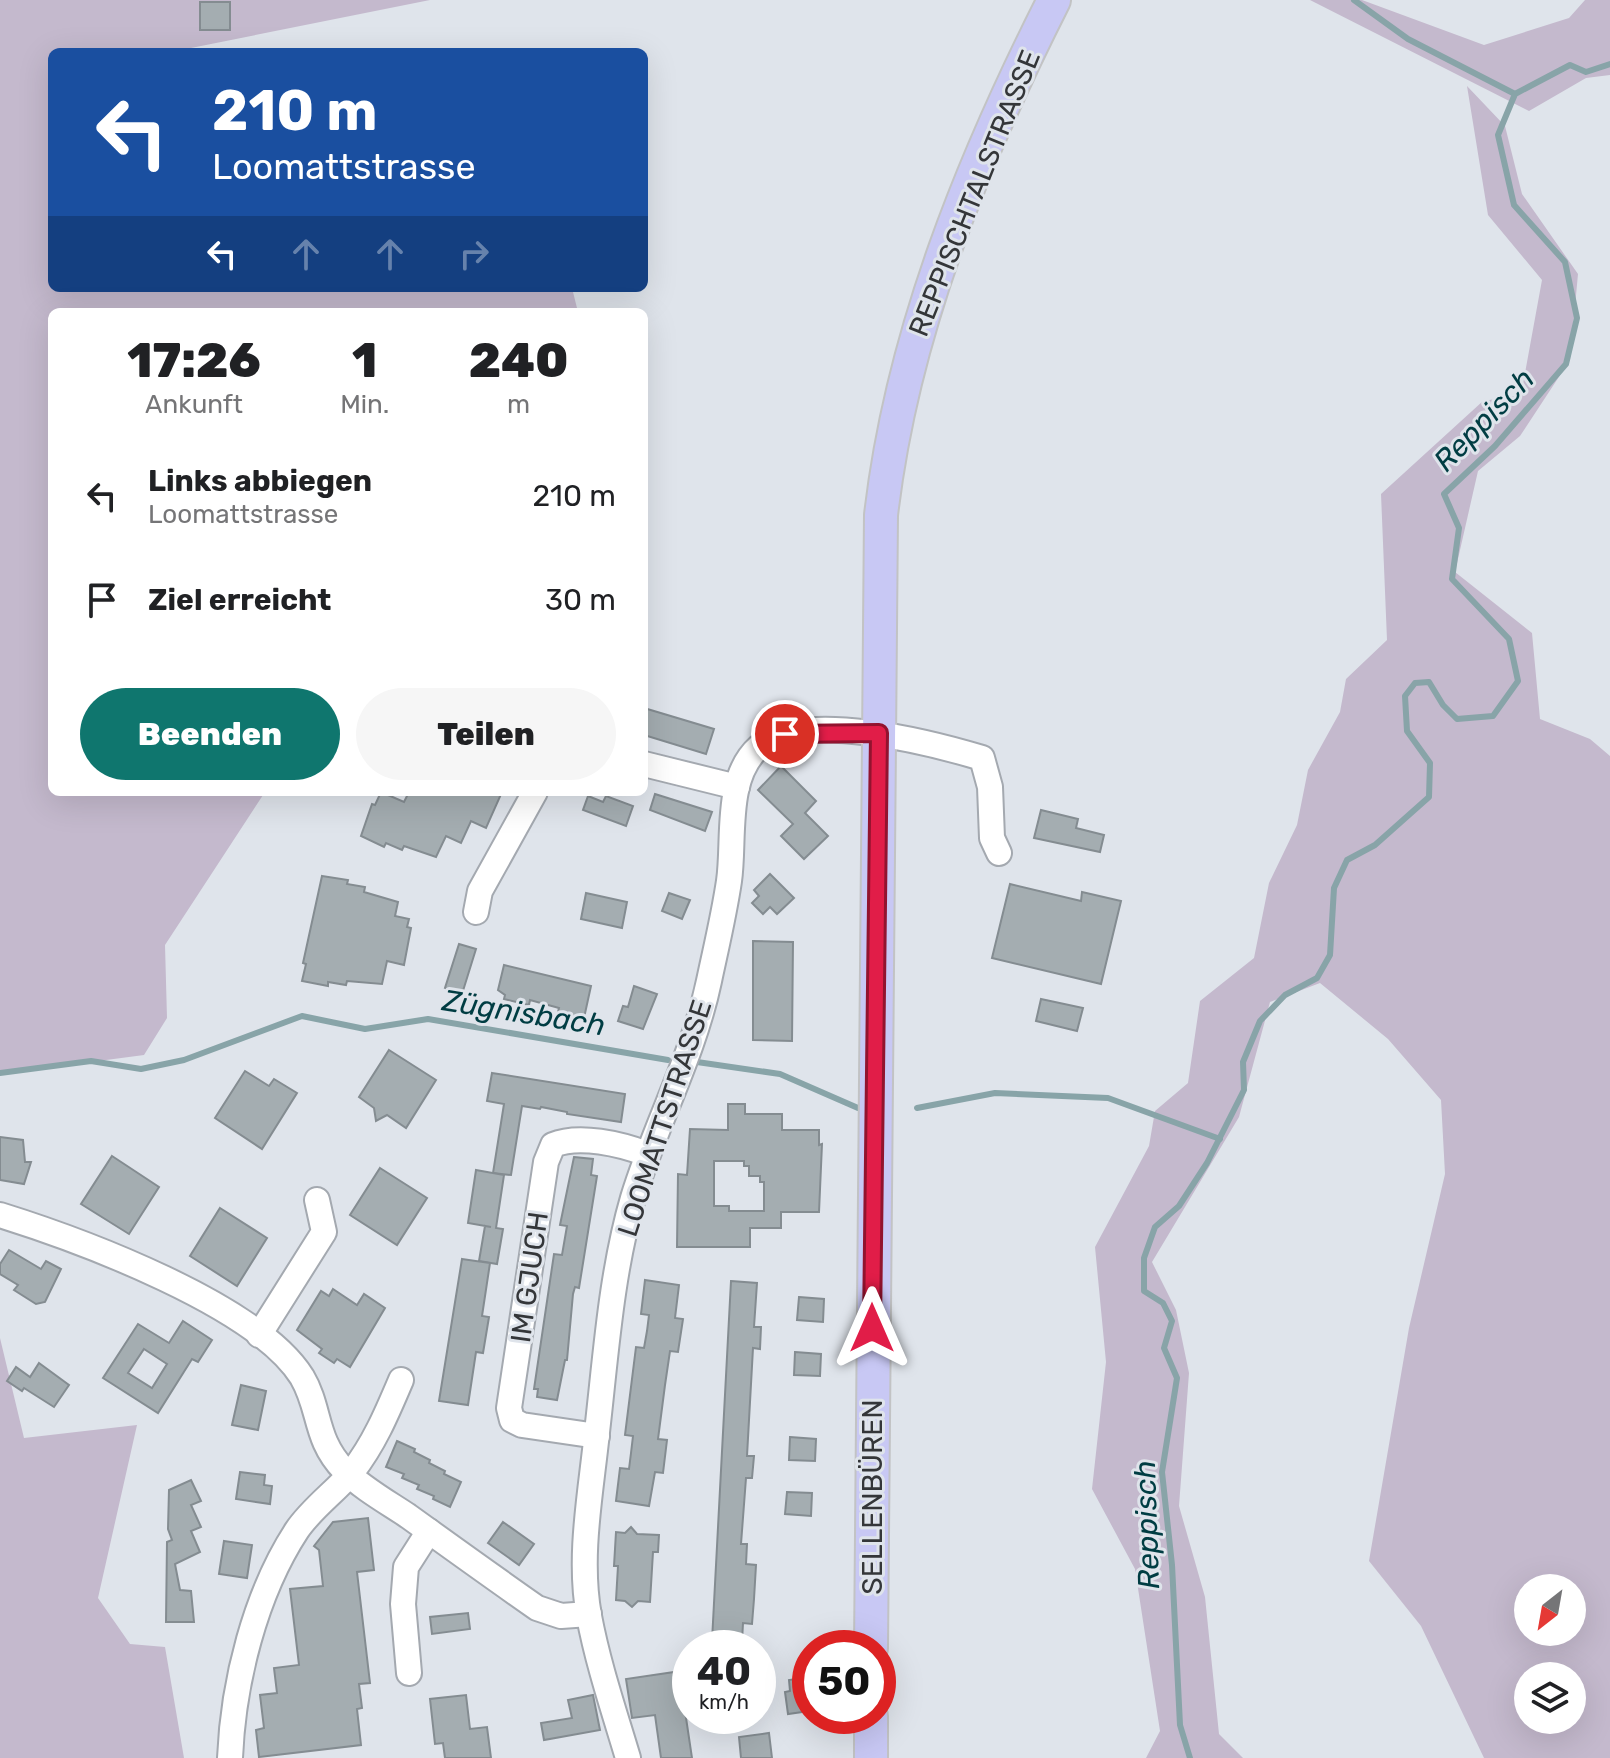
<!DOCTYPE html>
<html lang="de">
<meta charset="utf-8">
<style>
body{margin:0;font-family:Rubik,sans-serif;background:#f6f6f6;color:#202124;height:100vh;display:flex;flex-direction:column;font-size:30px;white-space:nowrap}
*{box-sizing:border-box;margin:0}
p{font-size:26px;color:#757577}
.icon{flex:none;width:44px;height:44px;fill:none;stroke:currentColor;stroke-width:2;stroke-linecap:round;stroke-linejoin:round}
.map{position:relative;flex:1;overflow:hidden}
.details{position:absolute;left:48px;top:308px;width:600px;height:488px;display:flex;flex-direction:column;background:#fff;border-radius:12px;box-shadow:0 8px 32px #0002}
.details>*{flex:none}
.banner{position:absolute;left:48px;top:48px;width:600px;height:244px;border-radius:12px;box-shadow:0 8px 32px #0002;background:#1a4fa0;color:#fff;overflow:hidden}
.needle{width:52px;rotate:211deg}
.controls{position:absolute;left:1514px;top:1574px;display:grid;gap:16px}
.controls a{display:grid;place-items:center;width:72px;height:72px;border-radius:50%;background:#fff;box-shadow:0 8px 32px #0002;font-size:40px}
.speed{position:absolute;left:672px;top:1630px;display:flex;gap:16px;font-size:40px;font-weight:700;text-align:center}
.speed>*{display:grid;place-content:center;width:104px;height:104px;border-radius:50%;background:#fff;box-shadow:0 8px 32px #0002;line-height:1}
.speed small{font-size:20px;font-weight:400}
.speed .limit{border:12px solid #d22;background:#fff;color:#111}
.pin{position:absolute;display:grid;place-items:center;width:68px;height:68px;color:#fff;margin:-34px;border:4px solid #fff;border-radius:50%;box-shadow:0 2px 8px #0007}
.me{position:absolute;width:88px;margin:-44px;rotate:0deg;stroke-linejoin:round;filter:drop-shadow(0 0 6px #0008)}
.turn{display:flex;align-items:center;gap:28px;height:168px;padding:0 32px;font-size:36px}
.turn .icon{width:104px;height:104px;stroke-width:2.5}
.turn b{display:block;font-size:56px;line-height:68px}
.lanes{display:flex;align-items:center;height:76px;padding:0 32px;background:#0003;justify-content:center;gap:40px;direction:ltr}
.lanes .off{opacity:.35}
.eta{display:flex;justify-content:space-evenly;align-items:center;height:136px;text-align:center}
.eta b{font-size:48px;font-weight:800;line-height:56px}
.primary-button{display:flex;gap:16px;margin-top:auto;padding:16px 32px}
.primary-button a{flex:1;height:92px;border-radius:48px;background:#0f766e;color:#fff;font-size:32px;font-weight:800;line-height:92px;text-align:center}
.primary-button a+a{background:#f6f6f6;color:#202124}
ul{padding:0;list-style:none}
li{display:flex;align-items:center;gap:24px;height:104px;padding:0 32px}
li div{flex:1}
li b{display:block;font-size:30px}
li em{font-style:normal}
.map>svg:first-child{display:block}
.green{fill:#c4b9cd;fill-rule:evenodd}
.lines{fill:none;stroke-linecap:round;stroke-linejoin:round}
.stream{stroke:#88a4a8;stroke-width:6}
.building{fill:#a4adb1;stroke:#848c91;stroke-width:2;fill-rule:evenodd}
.minor-casing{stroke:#a4a9b0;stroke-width:28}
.major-casing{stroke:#c2c3c4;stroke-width:36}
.minor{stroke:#fff;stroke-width:24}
.major{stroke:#c8c8f4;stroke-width:32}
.route-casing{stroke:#92132f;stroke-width:20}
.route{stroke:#e11d48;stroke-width:14}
.labels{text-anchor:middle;stroke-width:6;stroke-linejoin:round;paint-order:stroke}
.street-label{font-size:28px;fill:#343639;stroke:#dfe4eb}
.water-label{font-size:30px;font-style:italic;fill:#003d43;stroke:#dfe4eb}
</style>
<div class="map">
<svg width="1610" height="1758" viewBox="0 0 1610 1758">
<rect width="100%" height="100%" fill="#dfe4eb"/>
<g class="green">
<path d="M0,0H430L171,52H52V288H572L578,312H52V792H265L165,945L167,1018L144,1055L0,1074Z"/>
<path d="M1310,0H1362L1484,45L1569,18L1585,0H1610V75L1586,78L1529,111Z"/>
<path d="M1467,86L1505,126L1522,194L1578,274L1570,360L1520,436L1478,471L1455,572L1532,633L1540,719L1590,739L1610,756V1758H1484L1421,1626L1369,1561L1409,1328L1445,1174L1441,1100L1388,1039L1320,983L1270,1002L1239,1117L1152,1262L1176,1310L1189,1373L1179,1506L1205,1597L1219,1734L1243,1758H1146L1160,1731L1135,1569L1092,1489L1106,1362L1095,1247L1149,1146L1155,1111L1188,1083L1200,1001L1254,958L1269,883L1297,825L1308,770L1340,712L1346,679L1387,640L1381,494L1483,401L1521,395L1542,280L1488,215ZM1572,1588V1632H1528V1588ZM1572,1676V1720H1528V1676Z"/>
<path d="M0,1338L24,1438L137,1425L98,1598L130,1644L165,1647L184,1758H0Z"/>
</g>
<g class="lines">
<g class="stream">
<path d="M1354,0L1408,39L1515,94"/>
<path d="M697,1062L780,1074L858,1108"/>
<path d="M0,1073L91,1061L141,1069L184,1060L302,1016L365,1029L428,1019L668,1060"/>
<path d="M917,1108L995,1093L1108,1098L1220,1139"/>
<path d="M1190,1758L1180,1725L1172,1565L1162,1472L1177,1378L1164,1348L1172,1321L1163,1303L1144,1291V1258L1155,1227L1179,1206L1207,1163L1244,1090L1243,1062L1260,1021L1285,995L1317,978L1330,955L1334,888L1347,860L1375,845L1429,797L1430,763L1407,731L1405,696L1415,683L1429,682L1443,705L1457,719L1493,716L1518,681L1509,639L1452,579L1459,528L1444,494L1495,446L1566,364L1577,318L1565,262L1514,205L1498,135L1515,94L1570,65L1586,72L1610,64"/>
</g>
</g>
<g class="building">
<rect x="200" y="2" width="30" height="28"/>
<path d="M644,708L714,729L706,754L644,735Z"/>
<path d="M781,766L816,801L805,813L828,836L804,859L781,836L793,824L758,790Z"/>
<path d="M381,792L404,802L409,792H502L486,828L471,821L461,843L446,836L436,857L404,846L402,850L386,843L384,847L361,836L372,804L375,805Z"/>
<path d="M655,794L712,812L705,831L650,810Z"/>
<path d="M588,796L603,802L606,796L633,806L626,826L583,810Z"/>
<path d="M1041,810L1078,819L1076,828L1104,835L1100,852L1034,838Z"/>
<path d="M770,874L794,898L777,914L770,907L763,914L752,903L759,896L754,890Z"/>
<path d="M322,876L348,880L347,884L365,887L364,892L398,902L395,916L409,919L407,927L411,928L404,965L387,961L382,984L347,981L346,985L328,982V986L302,981L306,964L303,963Z"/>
<path d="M1010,884L1081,901L1082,892L1121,901L1101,984L992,958Z"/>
<path d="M586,893L627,902L622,928L581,919Z"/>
<path d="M669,893L690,900L682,919L662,911Z"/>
<path d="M753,941L793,942L792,1041L753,1040Z"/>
<path d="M459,944L476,949L462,994L445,988Z"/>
<path d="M504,965L591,986L584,1018L558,1012L559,1008L530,1000L529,1005L504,999L505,995L498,990Z"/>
<path d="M634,986L657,994L643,1029L618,1021L623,1006L628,1007Z"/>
<path d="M1041,999L1083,1008L1077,1031L1036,1021Z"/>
<path d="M389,1050L436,1080L406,1128L387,1115L376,1121L374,1108L359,1097Z"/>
<path d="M245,1071L269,1086L274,1079L297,1093L262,1149L215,1118Z"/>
<path d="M492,1073L625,1094L621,1122L567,1114V1112L541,1107L540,1109L522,1106L511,1175L493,1173L504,1104L487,1101Z"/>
<path d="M728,1104H745V1114H782V1130H819V1145L822,1144L819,1212H781V1228H750V1247H677L678,1174L687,1175L690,1129L728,1130ZM714,1161H744V1166H749V1176H760V1182H764V1211H729V1206H714Z"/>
<path d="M0,1137L23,1140L25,1162H31L24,1184L0,1180Z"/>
<path d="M112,1156L159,1187L129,1234L81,1204Z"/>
<path d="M574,1157L593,1159L591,1175L597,1176L579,1288L575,1287L573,1294L567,1360H565L557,1400L537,1397L538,1389H534L554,1254L562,1255L567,1226L560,1225Z"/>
<path d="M380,1168L427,1198L397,1245L350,1215Z"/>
<path d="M476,1170L504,1175L496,1228L503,1229L497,1264L479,1261L485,1226L491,1227L468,1223Z"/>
<path d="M220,1208L267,1238L237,1286L190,1256Z"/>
<path d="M9,1250L41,1269L46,1261L61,1269L45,1302L36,1304L14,1290L18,1285L0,1274V1264Z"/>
<path d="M462,1259L490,1263L482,1316L489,1317L483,1353L476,1352L468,1405L439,1401Z"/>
<path d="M645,1280L679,1285L675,1318L683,1319L678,1352L670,1351L665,1385L658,1439L667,1440L663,1473L655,1472L649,1506L616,1501L620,1468L629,1469L631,1453L633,1436L625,1435L636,1347L644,1348L647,1331L649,1315L641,1314Z"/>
<path d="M731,1281L757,1283L754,1327H761L760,1349L753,1348L747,1456H754L752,1478H746L741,1544H747L746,1564L756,1565L754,1599L752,1624L743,1623L742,1642L712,1641Z"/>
<path d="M333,1289L357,1305L364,1294L385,1308L350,1367L337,1359L334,1363L319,1353L322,1349L297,1330L321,1291L329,1296Z"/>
<path d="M799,1297L824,1299L823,1322L797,1320Z"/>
<path d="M183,1321L212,1340L198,1362L192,1359L158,1413L103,1378L138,1324L169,1343ZM144,1349L167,1364L152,1388L128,1373Z"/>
<path d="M795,1352L821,1354L820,1376L794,1375Z"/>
<path d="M39,1363L69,1385L54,1407L24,1388L22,1391L7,1381L16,1367L30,1377Z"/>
<path d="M241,1385L266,1391L258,1430L232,1425Z"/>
<path d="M790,1437L816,1439L815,1461L789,1460Z"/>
<path d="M397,1441L415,1449L414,1452L430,1460L429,1463L445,1471L444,1474L461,1482L450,1507L433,1499L434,1496L417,1489L419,1485L402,1478L404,1474L386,1467Z"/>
<path d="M240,1472L265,1475L264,1485L272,1486L270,1504L236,1499Z"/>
<path d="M191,1480L201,1501L191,1505L201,1527L191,1531L200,1552L175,1564L180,1590L191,1591L194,1622H166L167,1542L172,1540L168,1529L169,1490Z"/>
<path d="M787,1492L812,1493L811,1516L785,1514Z"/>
<path d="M368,1518L374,1570L357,1572L370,1683L359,1684L362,1708L357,1709L361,1745L259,1757L256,1730L264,1728L260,1695L277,1693L274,1668L299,1665L290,1589L323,1586L319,1550L314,1546L333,1522Z"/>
<path d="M503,1522L534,1544L519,1565L488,1543Z"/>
<path d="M631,1527L637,1534L659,1535L658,1552H653L650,1602L638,1601L632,1607L625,1601L616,1600L618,1566H614L616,1532L625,1533Z"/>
<path d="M224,1541L252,1545L247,1578L219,1574Z"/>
<path d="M468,1613L470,1629L432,1634L430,1617Z"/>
<path d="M688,1670L690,1710L685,1711L692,1758H661L655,1715L632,1718L626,1679Z"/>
<path d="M810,1677V1711L788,1714L785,1692L790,1691L789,1680Z"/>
<path d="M466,1695L470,1729L487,1727L491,1758H445L443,1743L435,1744L430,1699Z"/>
<path d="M593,1695L600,1730L544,1740L541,1723L572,1718L568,1700Z"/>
<path d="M769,1733L772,1758H741L739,1737Z"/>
</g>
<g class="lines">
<g class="minor-casing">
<g id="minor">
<path d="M644,764L737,787"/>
<path d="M476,912L480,891L535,792"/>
<path d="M0,1215C80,1240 257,1305 302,1377C321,1409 314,1439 344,1470C362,1488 387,1502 408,1516C451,1547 494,1578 537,1608L561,1616L589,1614"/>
<path d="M259,1335L324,1232L317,1200"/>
<path d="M597,1436L522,1425L512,1420L509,1408L546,1162L553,1145C579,1134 621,1144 647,1154"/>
<path d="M409,1673L403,1604L406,1567L429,1531"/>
<path d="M230,1758C233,1683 255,1594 297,1530C312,1508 335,1492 352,1472C374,1444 387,1413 401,1380"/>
<path d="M628,1758C614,1711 598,1664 589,1616C578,1556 591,1492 597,1432C606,1354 611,1274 633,1198C655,1125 693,1057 709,981C716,948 724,915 729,881C735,840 724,778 759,747C802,709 932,743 982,758L990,787L992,838L999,853"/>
</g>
</g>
<g class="major-casing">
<g id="major">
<path d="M871,1648L881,515C902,334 972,162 1054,0"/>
<path d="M871,1758V1716"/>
</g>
</g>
<use href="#minor" class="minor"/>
<use href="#major" class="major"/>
</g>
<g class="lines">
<g class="route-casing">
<path id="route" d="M785,734L879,733L872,1328"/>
</g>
<use href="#route" class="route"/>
</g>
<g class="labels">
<g class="street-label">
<text transform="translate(974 193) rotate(-68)" y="10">REPPISCHTALSTRASSE</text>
<text transform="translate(664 1118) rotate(-72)" y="10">LOOMATTSTRASSE</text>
<text transform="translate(529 1277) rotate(-82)" y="10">IM GJUCH</text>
<text transform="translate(872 1497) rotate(-90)" y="10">SELLENBÜREN</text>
</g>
<g class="water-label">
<text transform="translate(1484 420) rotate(-46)" y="10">Reppisch</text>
<text transform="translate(524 1013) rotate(9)" y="10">Zügnisbach</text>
<text transform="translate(1147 1525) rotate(-92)" y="10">Reppisch</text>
</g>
</g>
</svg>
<div class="controls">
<a><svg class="needle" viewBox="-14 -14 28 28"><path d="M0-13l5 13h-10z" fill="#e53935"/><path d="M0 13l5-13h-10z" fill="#757577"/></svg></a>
<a><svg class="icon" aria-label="layers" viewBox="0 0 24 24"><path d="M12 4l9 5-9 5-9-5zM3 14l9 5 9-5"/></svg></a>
</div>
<div class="speed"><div>40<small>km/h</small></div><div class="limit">50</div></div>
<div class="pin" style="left:785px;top:734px;background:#d93025"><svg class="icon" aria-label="arrive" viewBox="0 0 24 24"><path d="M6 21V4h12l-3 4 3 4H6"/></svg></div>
<svg class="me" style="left:872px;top:1328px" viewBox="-20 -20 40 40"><path d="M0-17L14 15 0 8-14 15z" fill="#e11d48" stroke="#fff" stroke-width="4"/></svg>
<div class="banner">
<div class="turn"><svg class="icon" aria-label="left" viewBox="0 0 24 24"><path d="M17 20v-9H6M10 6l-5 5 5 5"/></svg><div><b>210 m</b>Loomattstrasse</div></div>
<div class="lanes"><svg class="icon" aria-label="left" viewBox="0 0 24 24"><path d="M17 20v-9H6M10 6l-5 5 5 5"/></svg><svg class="icon off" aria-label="ahead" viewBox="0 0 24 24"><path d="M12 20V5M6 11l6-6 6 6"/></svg><svg class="icon off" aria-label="ahead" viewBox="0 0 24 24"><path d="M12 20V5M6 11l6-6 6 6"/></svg><svg class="icon off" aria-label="right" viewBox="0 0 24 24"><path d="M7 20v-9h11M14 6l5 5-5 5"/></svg></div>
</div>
<section class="details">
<div class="eta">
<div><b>17:26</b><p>Ankunft</p></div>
<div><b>1</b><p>Min.</p></div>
<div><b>240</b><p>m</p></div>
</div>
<ul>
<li><svg class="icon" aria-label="left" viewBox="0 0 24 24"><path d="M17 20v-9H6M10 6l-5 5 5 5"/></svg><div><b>Links abbiegen</b><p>Loomattstrasse</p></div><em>210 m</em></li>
<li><svg class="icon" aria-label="arrive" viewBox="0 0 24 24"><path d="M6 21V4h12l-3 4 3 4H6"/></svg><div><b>Ziel erreicht</b></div><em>30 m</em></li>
</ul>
<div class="primary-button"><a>Beenden</a><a>Teilen</a></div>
</section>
</div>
